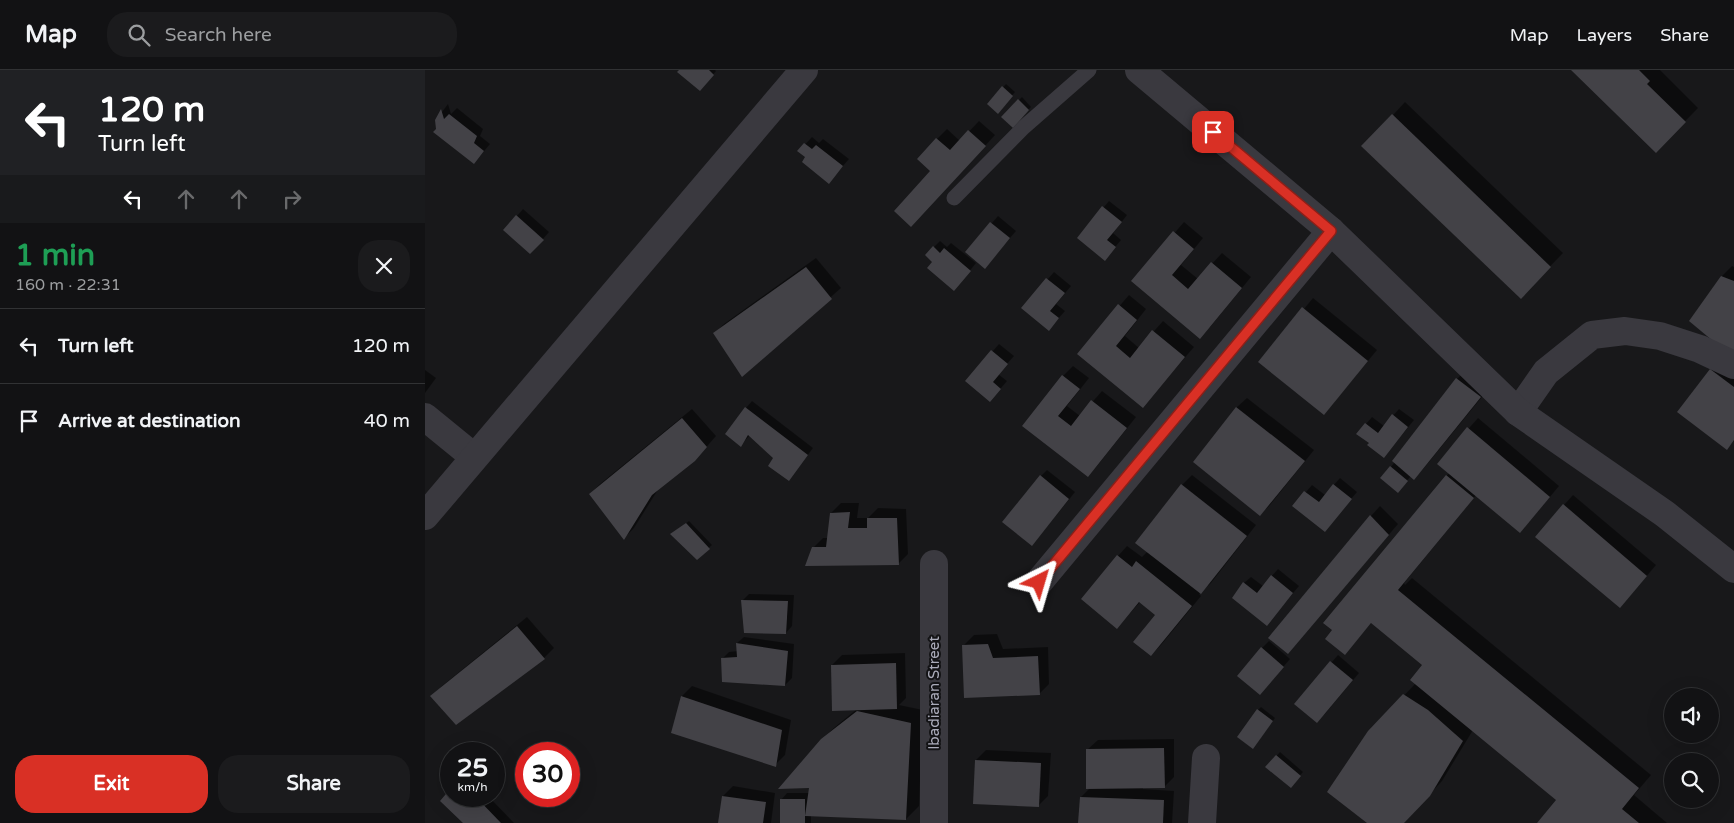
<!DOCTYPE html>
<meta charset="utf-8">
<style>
body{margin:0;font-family:"Varela Round",sans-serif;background:#1b1b1d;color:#f1f3f6;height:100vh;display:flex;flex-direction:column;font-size:19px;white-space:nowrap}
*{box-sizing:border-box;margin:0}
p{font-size:16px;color:#9c9ea0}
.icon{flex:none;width:28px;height:28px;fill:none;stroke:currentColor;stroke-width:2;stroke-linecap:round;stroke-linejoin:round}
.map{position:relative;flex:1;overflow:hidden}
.panel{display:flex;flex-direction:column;background:#121214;width:425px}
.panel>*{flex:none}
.guide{background:#202124;color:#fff;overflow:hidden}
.fabs{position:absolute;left:1239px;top:618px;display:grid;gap:10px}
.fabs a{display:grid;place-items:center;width:55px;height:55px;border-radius:50%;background:#121214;box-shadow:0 5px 20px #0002,0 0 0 1px #313234;font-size:25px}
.speed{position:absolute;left:15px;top:672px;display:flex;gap:10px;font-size:25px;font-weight:700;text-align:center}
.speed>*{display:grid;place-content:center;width:65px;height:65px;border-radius:50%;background:#121214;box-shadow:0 5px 20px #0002,0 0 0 1px #313234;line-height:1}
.speed small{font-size:12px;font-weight:400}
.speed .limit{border:8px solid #d22;background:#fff;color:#111}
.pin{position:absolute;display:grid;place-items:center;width:42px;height:42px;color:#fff;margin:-21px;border-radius:10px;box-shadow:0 2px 8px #0006}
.me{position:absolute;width:55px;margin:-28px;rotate:40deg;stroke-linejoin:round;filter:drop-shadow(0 0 4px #0008)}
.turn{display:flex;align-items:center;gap:18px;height:105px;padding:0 15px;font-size:22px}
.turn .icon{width:65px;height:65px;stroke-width:2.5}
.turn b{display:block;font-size:35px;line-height:42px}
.lanes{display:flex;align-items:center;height:48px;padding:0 15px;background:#0003;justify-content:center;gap:25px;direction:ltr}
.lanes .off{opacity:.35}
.round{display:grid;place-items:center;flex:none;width:52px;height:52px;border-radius:20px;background:#1b1b1d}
.overview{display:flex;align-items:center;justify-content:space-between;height:85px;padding:0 15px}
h1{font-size:30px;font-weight:800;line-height:38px;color:#1e9e55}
.button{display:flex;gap:10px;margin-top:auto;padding:10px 15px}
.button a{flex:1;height:58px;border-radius:20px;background:#d93025;color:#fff;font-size:20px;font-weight:800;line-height:58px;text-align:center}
.button a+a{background:#1b1b1d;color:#f1f3f6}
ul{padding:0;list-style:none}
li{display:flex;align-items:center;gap:15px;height:75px;padding:0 15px;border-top:1px solid #313234}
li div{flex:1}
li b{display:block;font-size:19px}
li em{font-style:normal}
header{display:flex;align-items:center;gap:30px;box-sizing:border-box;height:70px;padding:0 25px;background:#121214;border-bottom:1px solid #313234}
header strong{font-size:24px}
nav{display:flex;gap:28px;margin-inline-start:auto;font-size:18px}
.search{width:350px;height:45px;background:#1b1b1d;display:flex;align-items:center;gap:12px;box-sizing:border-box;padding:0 18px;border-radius:20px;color:#9c9ea0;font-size:19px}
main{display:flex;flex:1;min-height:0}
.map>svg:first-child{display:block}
.shadow{fill:#0007}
.building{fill:#434247}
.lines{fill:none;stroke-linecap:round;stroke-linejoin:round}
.service{stroke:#3a393f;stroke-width:15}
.minor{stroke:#3a393f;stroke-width:28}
.tertiary{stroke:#3a393f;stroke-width:28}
.route-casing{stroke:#8d1f18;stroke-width:12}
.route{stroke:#d93025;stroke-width:9}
.labels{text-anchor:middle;stroke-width:4;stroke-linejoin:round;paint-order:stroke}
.street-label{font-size:15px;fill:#aaabb9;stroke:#131315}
</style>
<header>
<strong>Map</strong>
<div class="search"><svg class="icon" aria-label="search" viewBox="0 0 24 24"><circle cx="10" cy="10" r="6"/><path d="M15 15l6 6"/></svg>Search here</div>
<nav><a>Map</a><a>Layers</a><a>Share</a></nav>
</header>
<main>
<section class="panel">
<div class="guide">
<div class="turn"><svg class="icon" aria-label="left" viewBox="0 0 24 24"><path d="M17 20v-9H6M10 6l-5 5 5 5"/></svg><div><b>120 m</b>Turn left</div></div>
<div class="lanes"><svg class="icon" aria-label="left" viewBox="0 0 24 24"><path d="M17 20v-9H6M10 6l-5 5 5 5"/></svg><svg class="icon off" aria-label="ahead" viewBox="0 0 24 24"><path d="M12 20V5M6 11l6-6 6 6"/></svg><svg class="icon off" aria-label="ahead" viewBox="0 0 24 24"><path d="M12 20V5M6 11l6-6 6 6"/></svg><svg class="icon off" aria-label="right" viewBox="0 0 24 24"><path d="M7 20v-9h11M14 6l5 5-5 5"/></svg></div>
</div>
<div class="overview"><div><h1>1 min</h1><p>160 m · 22:31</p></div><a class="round"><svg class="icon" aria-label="close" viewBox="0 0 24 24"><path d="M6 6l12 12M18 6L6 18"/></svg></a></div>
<ul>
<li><svg class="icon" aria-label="left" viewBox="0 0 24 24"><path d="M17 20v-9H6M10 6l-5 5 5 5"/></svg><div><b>Turn left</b></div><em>120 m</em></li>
<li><svg class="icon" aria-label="arrive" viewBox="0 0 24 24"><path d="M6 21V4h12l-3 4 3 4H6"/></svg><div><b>Arrive at destination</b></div><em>40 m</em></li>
</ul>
<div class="button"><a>Exit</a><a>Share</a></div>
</section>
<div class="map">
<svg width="1309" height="753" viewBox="0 0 1309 753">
<rect width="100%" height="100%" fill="#18181a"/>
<g class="shadow">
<path d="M256,0H290L291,1L278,17Z"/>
<path d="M1148,0H1235L1273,38L1231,81Z"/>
<path d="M581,14L590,22L573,42L563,34Z"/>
<path d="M597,27L606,37L588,56L578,47Z"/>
<path d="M980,32L1138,183L1108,214L968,45Z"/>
<path d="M23,34L26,44L32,38L58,59L55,66L65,74L55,86L12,59L11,50Z"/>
<path d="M554,51L570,65L496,146L512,69L522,59L535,71Z"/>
<path d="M387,67L394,73L398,69L424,89L404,112L382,87L374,81Z"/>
<path d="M684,131L702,145L688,163L696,170L686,182L653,168Z"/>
<path d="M98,139L124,162L112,176L92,146Z"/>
<path d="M573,146L591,161L566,190L542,182Z"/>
<path d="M759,152L778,168L756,195L773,209L797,183L826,207L785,257L708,211Z"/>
<path d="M515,171L522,177L526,173L551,193L535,213L509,191V177Z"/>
<path d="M391,188L416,218L317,305L289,264L299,254Z"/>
<path d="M1307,196L1309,197V281L1297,206Z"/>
<path d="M629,202L646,216L631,234L640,241L624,259L598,238Z"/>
<path d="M704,225L721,239L700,266L714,278L738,251L769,277L718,336L654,283Z"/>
<path d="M888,228L952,280L899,344L835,292Z"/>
<path d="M574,274L589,286L573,304L582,311L571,324L542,311Z"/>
<path d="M1296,290L1309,300V371L1301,378L1254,342L1286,299Z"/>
<path d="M648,296L664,308L642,336L655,346L677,321L711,347L672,396L663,406L599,355L638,306Z"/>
<path d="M1042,299L1065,317L999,398L989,408L986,406L975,418L966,397L1032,309Z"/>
<path d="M0,300L11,308L0,323Z"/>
<path d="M822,328L889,380L845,435L835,445L769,392L812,337Z"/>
<path d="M327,331L388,378L364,410L349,388L325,365L316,375L321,338Z"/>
<path d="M267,339L291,366L270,390L234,418L209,458L199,468L165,424L175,414Z"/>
<path d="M974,339L989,350L959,387L946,373L941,354L947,347L959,356Z"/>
<path d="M1053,348L1134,416L1104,452L1051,425L979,513L980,515L987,508L1226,705L1209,725L1242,753H1114L1132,730L1048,660L1017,711L978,753H944V662L991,613L999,595L947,552L919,584L909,560L900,553L1024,403L1013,393Z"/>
<path d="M622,400L650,422L613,468L616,406Z"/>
<path d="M767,405L831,455L786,513L774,524L776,526L736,575L726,585L732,545L715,532L692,558L693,486L702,476L717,487L723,481L757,415Z"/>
<path d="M915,408L932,422L900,460L869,436L887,415L900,425Z"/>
<path d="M1148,425L1231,495L1204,527L1139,435Z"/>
<path d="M416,433H434L432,448H443L453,438L481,439L483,484L473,494L388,478L398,468H403L406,443Z"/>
<path d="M955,436L973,454L863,582L946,446Z"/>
<path d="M264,451L287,475L272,488L250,462Z"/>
<path d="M853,499L874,516L842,554L819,513L826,507L838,516Z"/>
<path d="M324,524L369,525L367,556L361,563L318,530Z"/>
<path d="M102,547L129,578L119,588L7,626L17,616Z"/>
<path d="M572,564L578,579L623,577L624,614L614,624L539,575L549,565Z"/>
<path d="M319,567L369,574L367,608L360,615L297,589L304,582L313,581L312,573Z"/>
<path d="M844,571L865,589L835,624L837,578Z"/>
<path d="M480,583L481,628L474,635L498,640L494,736L481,749L386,745V753H356V730L362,723H385L396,670L410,657L432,639L407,595L417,585Z"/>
<path d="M913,585L934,603L899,645L871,633Z"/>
<path d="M267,616L366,650L360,685L350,695L247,662L257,626Z"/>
<path d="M836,637L850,648L831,674L833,640Z"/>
<path d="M749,669V707L739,717H718V719L749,721L747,753H655L656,727L665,718L663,679L673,670Z"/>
<path d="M561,680L626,683L623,726L613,736L551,690Z"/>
<path d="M855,682L878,702L868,713L842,697Z"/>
<path d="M308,716L350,723L346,753H294L298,726Z"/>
<path d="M26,720V726H63L89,753H40L17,731Z"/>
</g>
<g class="building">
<path d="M254,0H284L289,5L275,21L252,2Z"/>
<path d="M1146,0H1214L1225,11L1222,14L1261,52L1231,83Z"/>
<path d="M577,16L588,26L573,44L562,34Z"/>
<path d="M593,29L604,40L588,58L576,47Z"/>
<path d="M16,39L19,49L24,44L52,66L49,73L59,81L49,94L8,62L11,59L10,50Z"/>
<path d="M967,44L1126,197L1096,229L936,76Z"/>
<path d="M543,60L561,76L486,157L469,141L505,101L492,89L511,68L525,80Z"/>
<path d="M379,73L387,79L391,75L418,96L404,114L377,92L380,87L372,81Z"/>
<path d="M677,136L697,152L682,170L691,177L680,191L652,168Z"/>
<path d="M91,145L119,170L105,184L78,160Z"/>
<path d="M565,152L585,168L560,199L540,182Z"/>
<path d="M748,161L769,179L747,205L763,219L786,192L817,218L775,269L706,211Z"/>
<path d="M508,176L515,183L519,178L546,201L529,221L502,198L507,192L500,185Z"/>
<path d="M381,197L407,229L317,307L288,263Z"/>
<path d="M1296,206L1309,211V282L1306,286L1264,251Z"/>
<path d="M621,208L640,223L625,241L634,248L624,261L596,238Z"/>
<path d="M693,234L712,250L691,276L705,288L727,260L760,287L718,338L652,284Z"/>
<path d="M877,237L943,291L899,345L833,292Z"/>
<path d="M566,280L583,294L568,312L576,319L565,332L540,311Z"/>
<path d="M1285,299L1309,317V370L1302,380L1252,342Z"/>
<path d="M637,305L655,319L633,346L646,356L666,330L702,358L663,407L597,356Z"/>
<path d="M1031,308L1056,327L989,410L967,391Z"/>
<path d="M320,337L383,385L364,411L343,396L348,388L323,365L316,377L300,364Z"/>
<path d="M811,337L880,391L835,446L768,392Z"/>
<path d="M967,344L983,357L959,388L942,375L944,373L931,364L940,353L953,363Z"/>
<path d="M257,348L282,377L270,391L227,425L199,470L164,424Z"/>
<path d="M1042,357L1125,427L1095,463L1012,394Z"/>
<path d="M965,396L983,411L973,423L955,408Z"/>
<path d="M615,405L644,429L607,476L577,452Z"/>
<path d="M1021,405L1049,428L973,520L1214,718L1197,739L1214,753H1112L1131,730L985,610L997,595L946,553L920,585L900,569L907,560L898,553Z"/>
<path d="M756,414L822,466L776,524L710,473Z"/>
<path d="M908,414L927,429L900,462L867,436L879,421L894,432Z"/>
<path d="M1138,434L1222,506L1195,538L1110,467Z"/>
<path d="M425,442L423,458H442V448H472L474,495L380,496L387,477H401L405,443Z"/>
<path d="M945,445L964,465L863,584L843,568Z"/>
<path d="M261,453L285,479L272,490L245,464Z"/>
<path d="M692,485L707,497L711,491L767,536L726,586L708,572L730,545L714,532L692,559L656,529Z"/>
<path d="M846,505L868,523L842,556L807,528L818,512L832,523Z"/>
<path d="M316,530L363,531L361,564L319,563Z"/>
<path d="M92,556L120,589L31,655L5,626Z"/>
<path d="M311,573L363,581L360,616L297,612L296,588L312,587Z"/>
<path d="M563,574L568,588L613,586L615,625L539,628L537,575Z"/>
<path d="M836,577L859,597L835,625L812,606Z"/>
<path d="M905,591L928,610L892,653L869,634Z"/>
<path d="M471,593L472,639L407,641L406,595Z"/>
<path d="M978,624L1003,640L1038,671L1005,726L979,753H942L902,722L943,661Z"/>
<path d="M256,626L357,660L351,697L246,663Z"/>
<path d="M832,639L848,651L828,679L812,667Z"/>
<path d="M432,641L486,653L481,750L380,746V753H355V729H380V746L384,718L353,719L396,669Z"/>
<path d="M739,678L740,718L661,719V679Z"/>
<path d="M851,685L876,706L866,718L840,697Z"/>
<path d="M550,690L616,693L614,737L548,734Z"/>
<path d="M26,718V726H50L76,753H38L15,731Z"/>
<path d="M297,726L341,732L338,753H293Z"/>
<path d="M655,727L739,730L738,753H653Z"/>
</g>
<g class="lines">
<path class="service" d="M529,128L599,57L664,0"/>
<g class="minor">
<path d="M1093,342L1121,302L1167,265L1200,261L1235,266L1275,279L1309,295"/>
<path d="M0,347L49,387"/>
<path d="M0,446L379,0"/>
<path d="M509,494V753"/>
<path d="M614,512L906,161"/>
<path d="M777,753L781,688"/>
</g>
<path class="tertiary" d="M714,0L906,161L1093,342L1240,444L1309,499"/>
</g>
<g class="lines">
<g class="route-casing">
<path id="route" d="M614,512L906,161L788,62"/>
</g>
<use href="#route" class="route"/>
</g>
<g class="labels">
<g class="street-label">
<text transform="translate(509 623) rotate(-90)" y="5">Ibadiaran Street</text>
</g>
</g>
</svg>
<div class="fabs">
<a><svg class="icon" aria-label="sound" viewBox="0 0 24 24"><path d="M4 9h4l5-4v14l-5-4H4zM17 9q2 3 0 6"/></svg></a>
<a><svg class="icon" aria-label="search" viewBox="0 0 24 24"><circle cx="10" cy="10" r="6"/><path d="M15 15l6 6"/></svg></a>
</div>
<div class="speed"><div>25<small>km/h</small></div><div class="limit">30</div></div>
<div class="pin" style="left:788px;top:62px;background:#d93025"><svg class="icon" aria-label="arrive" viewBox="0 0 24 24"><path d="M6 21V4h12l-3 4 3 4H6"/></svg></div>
<svg class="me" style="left:614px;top:512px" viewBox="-20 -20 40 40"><path d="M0-17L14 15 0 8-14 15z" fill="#d93025" stroke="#fff" stroke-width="4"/></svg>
</div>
</main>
